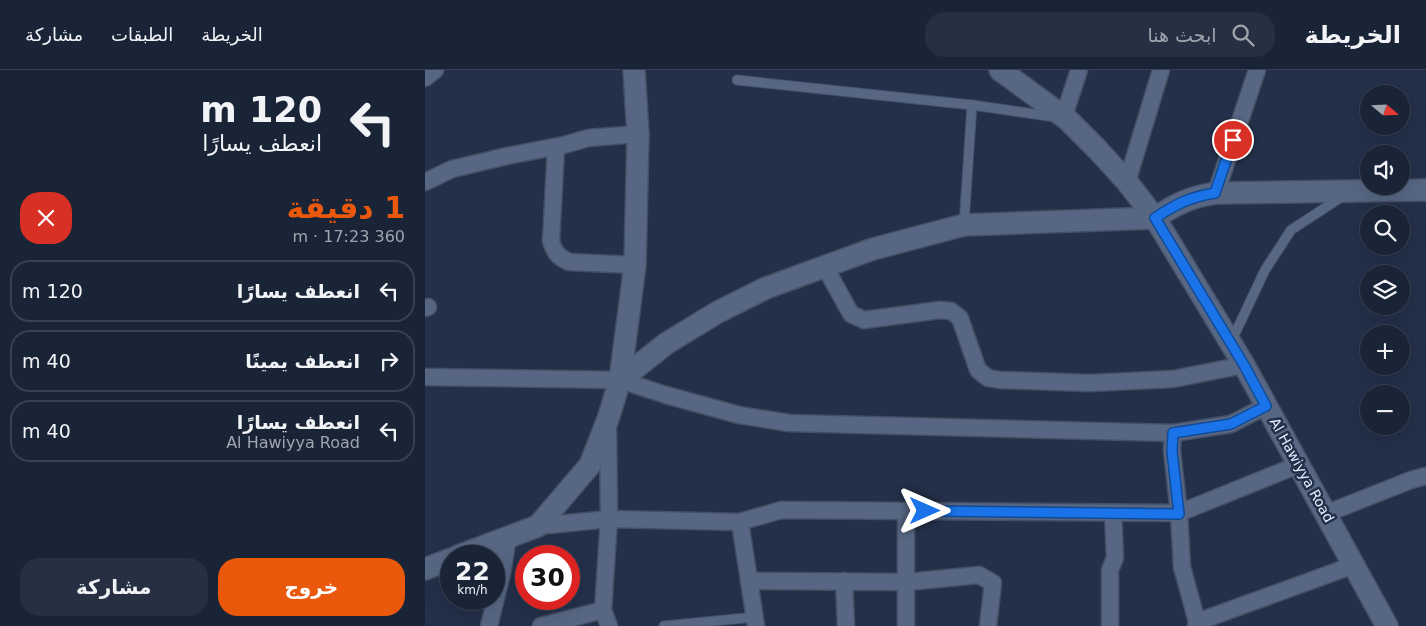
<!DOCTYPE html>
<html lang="ar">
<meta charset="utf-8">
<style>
body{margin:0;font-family:"DejaVu Sans",Cairo,sans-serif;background:#273042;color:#f1f3f6;direction:rtl;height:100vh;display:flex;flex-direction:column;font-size:19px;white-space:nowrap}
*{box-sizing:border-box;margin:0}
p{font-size:16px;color:#9fa4ad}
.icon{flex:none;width:28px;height:28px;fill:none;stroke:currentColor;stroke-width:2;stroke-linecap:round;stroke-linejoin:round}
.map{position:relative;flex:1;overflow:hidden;direction:ltr}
.details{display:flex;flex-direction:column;background:#1a2437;width:425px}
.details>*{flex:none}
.guide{background:#1a2437;color:#f1f3f6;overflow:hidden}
.needle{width:32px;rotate:109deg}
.fabs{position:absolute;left:935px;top:15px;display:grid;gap:10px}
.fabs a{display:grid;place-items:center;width:50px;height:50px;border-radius:50%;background:#1a2437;box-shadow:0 5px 20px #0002,0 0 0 1px #384152;font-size:25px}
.speed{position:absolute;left:15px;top:475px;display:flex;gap:10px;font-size:25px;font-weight:700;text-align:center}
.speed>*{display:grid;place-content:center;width:65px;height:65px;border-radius:50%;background:#1a2437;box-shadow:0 5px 20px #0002,0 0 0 1px #384152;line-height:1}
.speed small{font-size:12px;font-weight:400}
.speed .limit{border:8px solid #d22;background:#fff;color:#111}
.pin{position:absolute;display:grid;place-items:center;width:42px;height:42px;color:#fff;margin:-21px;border:2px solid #fff;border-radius:50%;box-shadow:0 1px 5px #0007}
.me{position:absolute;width:55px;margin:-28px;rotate:90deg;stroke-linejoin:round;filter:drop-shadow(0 0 4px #0008)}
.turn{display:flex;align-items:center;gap:18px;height:105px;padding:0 20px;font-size:22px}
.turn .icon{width:65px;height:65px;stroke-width:2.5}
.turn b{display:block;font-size:35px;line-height:42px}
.round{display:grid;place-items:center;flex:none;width:52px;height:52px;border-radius:20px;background:#273042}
.summary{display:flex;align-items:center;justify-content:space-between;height:85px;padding:0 20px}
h1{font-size:30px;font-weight:700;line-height:38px;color:#ea580c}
.cta{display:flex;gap:10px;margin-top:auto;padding:10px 20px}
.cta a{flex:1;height:58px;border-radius:20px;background:#ea580c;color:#fff;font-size:20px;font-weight:700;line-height:58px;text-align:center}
.cta a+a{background:#273042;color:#f1f3f6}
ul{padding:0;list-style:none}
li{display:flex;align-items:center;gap:15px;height:62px;margin:0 10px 8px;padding:0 10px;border:2px solid #384152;border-radius:20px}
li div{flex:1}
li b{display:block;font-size:19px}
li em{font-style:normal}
header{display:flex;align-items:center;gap:30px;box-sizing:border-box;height:70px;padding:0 25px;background:#1a2437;border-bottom:1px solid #384152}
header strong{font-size:24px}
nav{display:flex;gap:28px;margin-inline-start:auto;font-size:18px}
.search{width:350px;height:45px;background:#273042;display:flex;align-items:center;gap:12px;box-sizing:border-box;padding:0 18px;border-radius:20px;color:#9fa4ad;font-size:19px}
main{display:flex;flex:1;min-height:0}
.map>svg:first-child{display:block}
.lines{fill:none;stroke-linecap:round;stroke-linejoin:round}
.service-casing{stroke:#444f65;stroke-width:11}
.minor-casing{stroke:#444f65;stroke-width:19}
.tertiary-casing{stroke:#444f65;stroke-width:24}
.service{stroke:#576783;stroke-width:9}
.minor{stroke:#576783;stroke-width:16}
.tertiary{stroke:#576783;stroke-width:21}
.route-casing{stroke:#114b97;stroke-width:12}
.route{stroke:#1a73e8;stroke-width:9}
.labels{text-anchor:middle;stroke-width:5;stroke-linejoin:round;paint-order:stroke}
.street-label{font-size:14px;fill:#e4edfe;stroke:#233049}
</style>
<header>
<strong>الخريطة</strong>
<div class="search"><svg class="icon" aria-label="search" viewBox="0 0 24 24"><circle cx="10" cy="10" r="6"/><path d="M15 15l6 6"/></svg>ابحث هنا</div>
<nav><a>الخريطة</a><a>الطبقات</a><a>مشاركة</a></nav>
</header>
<main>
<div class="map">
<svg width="1001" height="556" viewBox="0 0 1001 556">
<rect width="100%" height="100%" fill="#233049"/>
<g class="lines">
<g class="service-casing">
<g id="service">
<path d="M312,10L547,35L630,47"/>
<path d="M539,154L547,35"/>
<path d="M806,272L840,200L866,160L918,126"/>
<path d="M239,556L330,547"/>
</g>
</g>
<g class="minor-casing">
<g id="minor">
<path d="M0,8L10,0"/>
<path d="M639,46L654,0"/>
<path d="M131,77L126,171C129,182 133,187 144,192L210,195"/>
<path d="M0,112L27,99L82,86L139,75L163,68L213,64"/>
<path d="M702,112L736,0"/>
<path d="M791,123L832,0"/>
<path d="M400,197L426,244L439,250L515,240L526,241L535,248L553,300L563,308L575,310L665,313L748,309L819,295"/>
<path d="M0,238L3,237"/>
<path d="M0,307L195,310L241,325L314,345L364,353L748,363L806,354L841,336"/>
<path d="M183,357L184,449L178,540L184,556"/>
<path d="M748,363L747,381L754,443L757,497L772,552L771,556"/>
<path d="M900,444L986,410L1001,406"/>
<path d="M315,452L356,440L754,443L873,395"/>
<path d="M113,456L184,449L315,452L331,556"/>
<path d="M324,511L482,512L554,505L568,513L563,556"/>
<path d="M419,511L421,556"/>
<path d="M772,552L929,495"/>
<path d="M64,556L77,504L83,467"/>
<path d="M116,556L178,540"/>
<path d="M481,556V441"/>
<path d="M685,556V500L690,488L688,443"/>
</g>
</g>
<g class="tertiary-casing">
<g id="tertiary">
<path d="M575,0L642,49L673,80L702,112L730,148L819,295L962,556"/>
<path d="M195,310L242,273L293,242L341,218L448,179L539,155L730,148C751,134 765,127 791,123L1001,120"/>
<path d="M33,486L113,456L165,395L183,349L195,310L210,195L213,64L209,0"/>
<path d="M0,499L26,489"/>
</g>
</g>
<use href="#service" class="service"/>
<use href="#minor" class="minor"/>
<use href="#tertiary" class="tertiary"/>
</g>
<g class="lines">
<g class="route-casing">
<path id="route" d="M500,441L754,444L747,381L748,363L806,354L841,336L819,295L730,148C751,134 765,127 790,123L808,70"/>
</g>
<use href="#route" class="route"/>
</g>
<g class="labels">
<g class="street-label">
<text transform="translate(877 400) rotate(61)" y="5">Al Hawiyya Road</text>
</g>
</g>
</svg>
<div class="fabs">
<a><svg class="needle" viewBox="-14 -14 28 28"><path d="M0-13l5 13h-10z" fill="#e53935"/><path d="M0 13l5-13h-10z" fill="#9fa4ad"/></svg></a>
<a><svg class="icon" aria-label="sound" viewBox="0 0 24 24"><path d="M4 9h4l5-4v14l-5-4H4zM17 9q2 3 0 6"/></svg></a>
<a><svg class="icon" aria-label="search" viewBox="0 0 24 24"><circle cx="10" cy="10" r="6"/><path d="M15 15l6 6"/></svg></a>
<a><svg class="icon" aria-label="layers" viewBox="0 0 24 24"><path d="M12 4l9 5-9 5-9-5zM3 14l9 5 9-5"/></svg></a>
<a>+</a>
<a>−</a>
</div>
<div class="speed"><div>22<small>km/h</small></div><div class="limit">30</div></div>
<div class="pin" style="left:808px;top:70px;background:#d93025"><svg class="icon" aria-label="arrive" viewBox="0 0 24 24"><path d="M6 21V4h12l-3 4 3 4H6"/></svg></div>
<svg class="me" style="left:500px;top:441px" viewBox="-20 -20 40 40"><path d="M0-17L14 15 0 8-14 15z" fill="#1a73e8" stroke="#fff" stroke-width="4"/></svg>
</div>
<section class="details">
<div class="guide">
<div class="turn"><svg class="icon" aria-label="left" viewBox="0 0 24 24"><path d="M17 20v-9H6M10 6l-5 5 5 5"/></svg><div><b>120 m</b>انعطف يسارًا</div></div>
</div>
<div class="summary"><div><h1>1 دقيقة</h1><p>360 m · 17:23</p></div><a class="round" style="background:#d93025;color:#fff"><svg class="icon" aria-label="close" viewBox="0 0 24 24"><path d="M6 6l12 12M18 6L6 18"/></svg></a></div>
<ul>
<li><svg class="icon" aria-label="left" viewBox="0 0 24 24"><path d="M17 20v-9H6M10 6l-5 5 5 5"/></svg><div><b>انعطف يسارًا</b></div><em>120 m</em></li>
<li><svg class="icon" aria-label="right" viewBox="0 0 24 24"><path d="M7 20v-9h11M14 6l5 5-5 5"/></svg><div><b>انعطف يمينًا</b></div><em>40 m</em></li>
<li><svg class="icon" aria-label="left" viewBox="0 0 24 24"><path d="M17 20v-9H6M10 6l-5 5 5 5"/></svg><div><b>انعطف يسارًا</b><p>Al Hawiyya Road</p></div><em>40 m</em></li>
</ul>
<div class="cta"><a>خروج</a><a>مشاركة</a></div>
</section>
</main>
